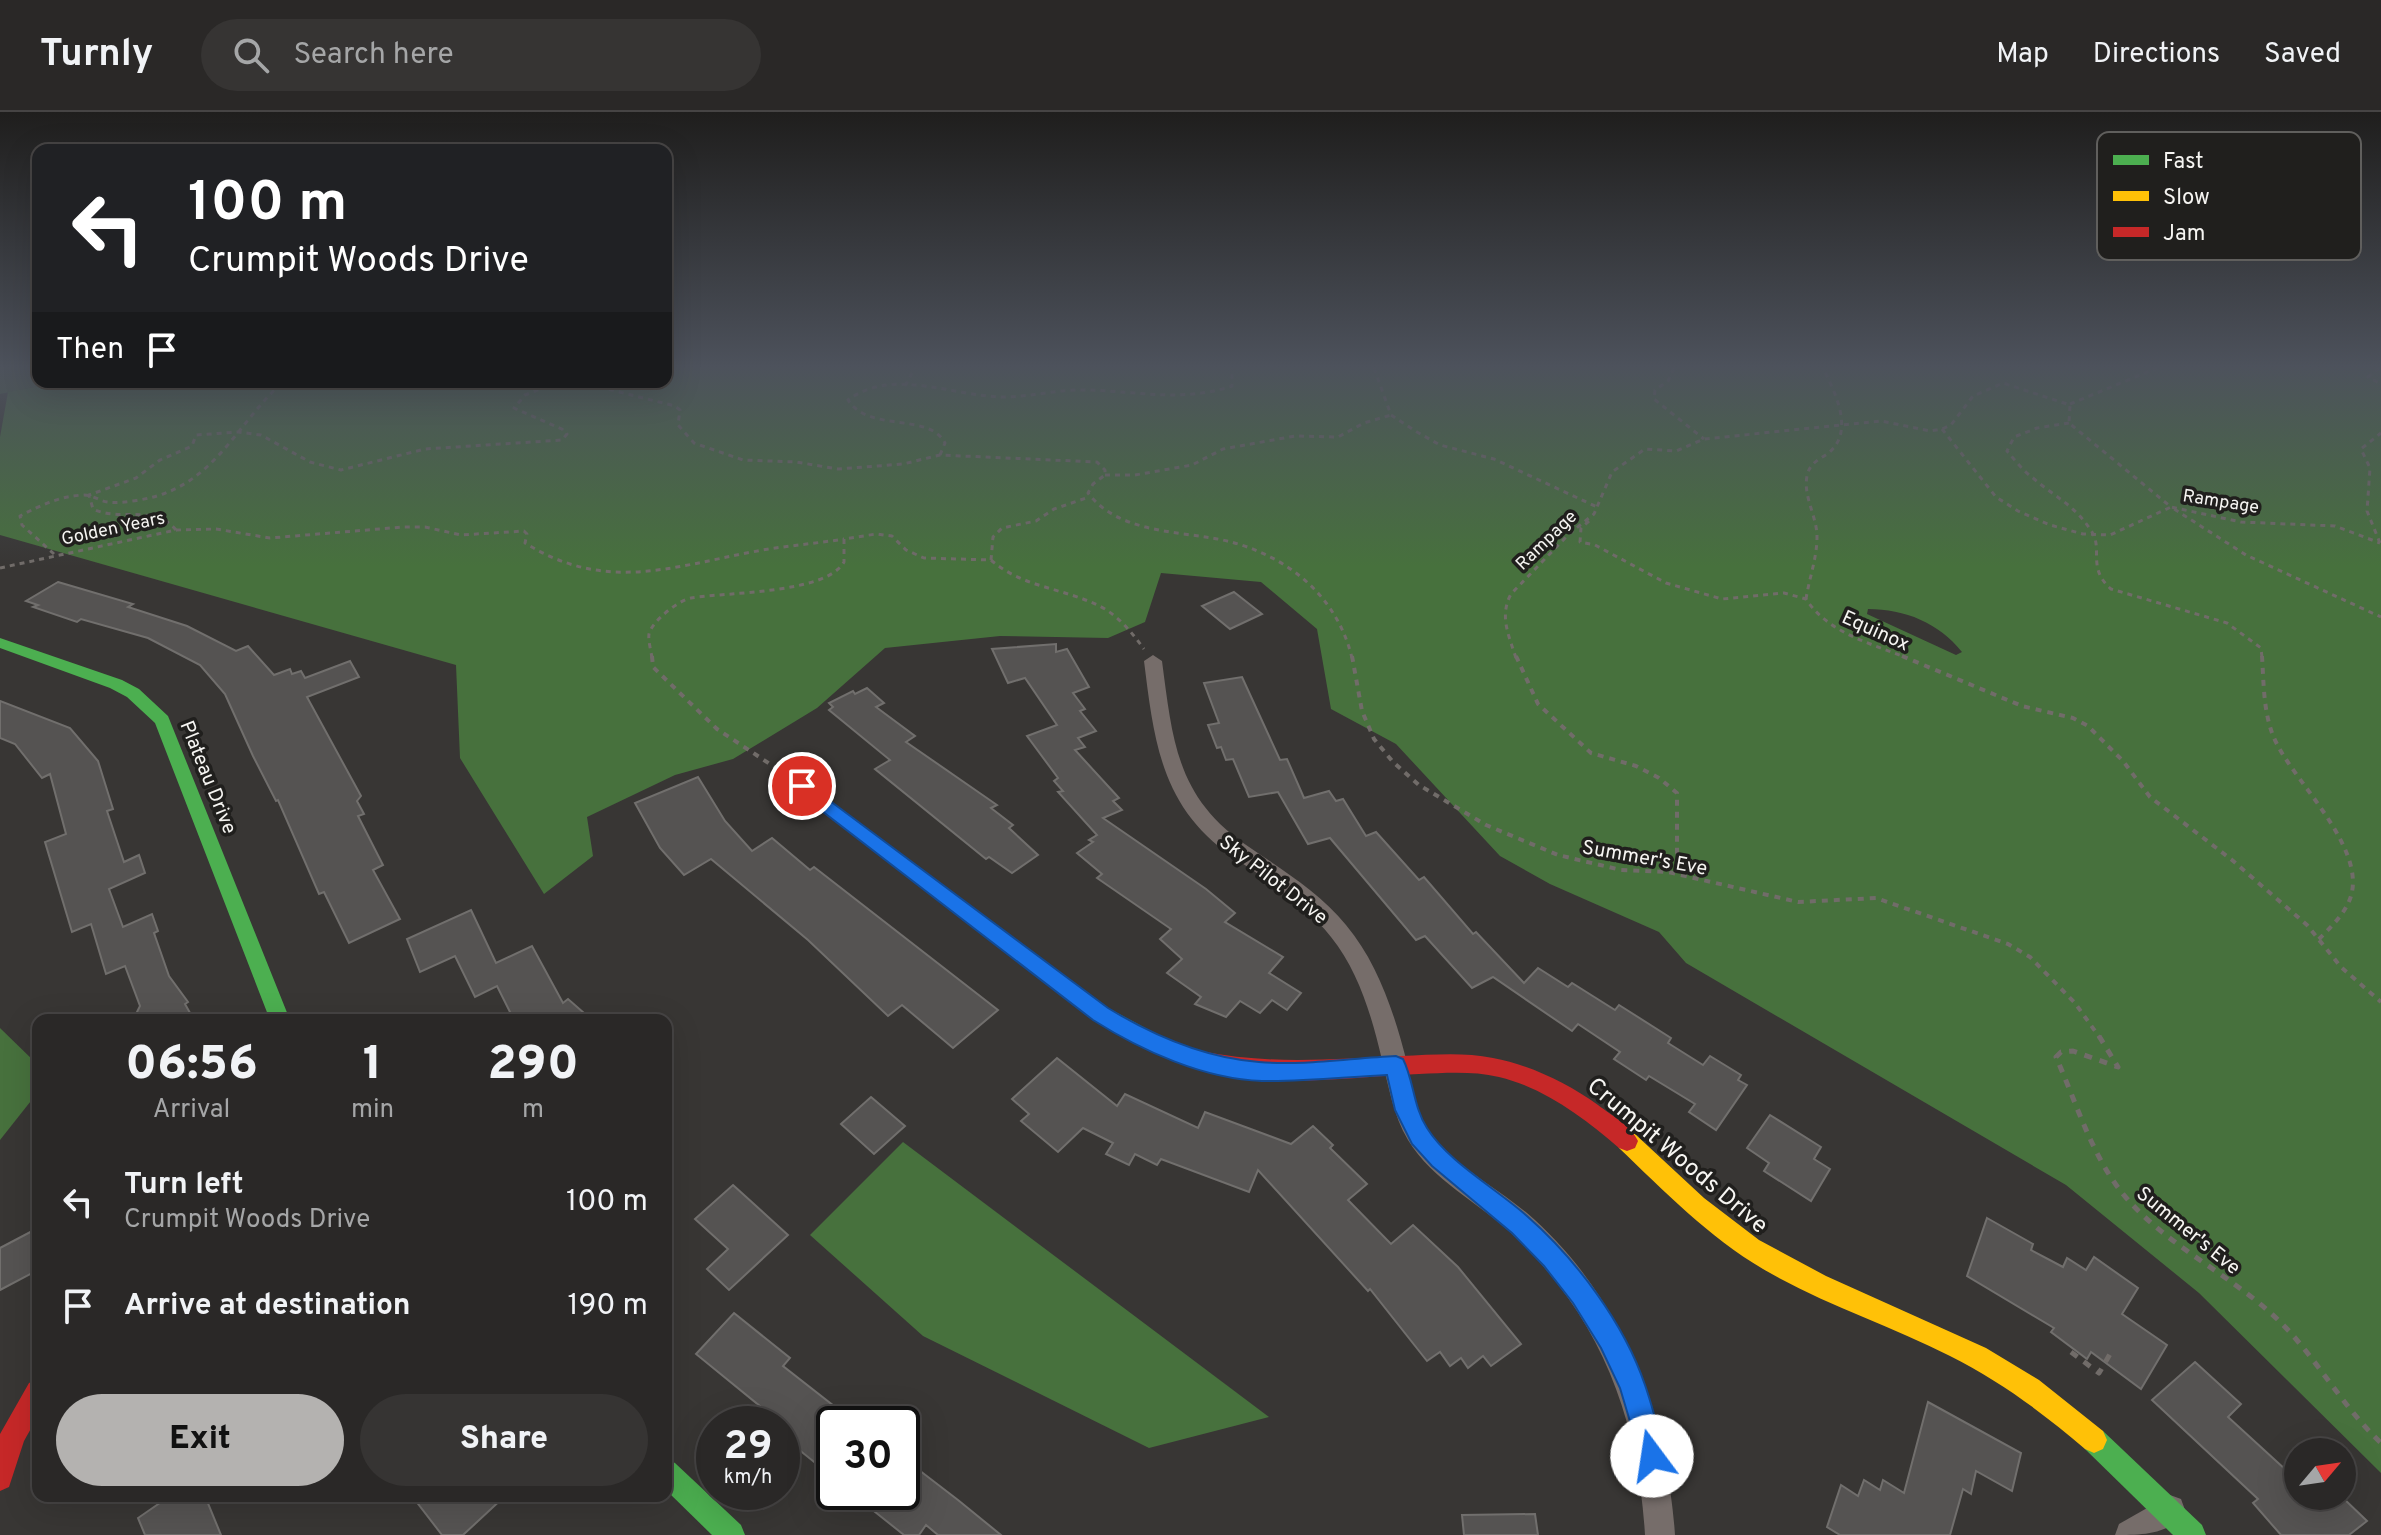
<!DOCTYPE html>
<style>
body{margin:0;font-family:Overpass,sans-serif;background:#363433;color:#f1f3f6;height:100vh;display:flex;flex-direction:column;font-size:30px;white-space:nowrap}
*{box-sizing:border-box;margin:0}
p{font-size:26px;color:#a5a6a7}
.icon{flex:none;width:44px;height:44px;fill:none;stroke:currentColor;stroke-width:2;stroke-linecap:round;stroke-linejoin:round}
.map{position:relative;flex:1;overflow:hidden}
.sheet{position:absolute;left:32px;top:902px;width:640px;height:488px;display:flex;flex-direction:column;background:#2a2827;border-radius:16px;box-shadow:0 8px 32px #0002,0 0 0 2px #464444}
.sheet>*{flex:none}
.banner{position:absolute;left:32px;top:32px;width:640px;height:244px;border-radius:16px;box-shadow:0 8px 32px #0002,0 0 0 2px #464444;background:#202124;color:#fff;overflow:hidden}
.needle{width:52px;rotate:61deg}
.fabs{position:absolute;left:2284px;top:1326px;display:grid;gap:16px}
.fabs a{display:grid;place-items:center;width:72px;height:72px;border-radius:50%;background:#2a2827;box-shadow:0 8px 32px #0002,0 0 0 2px #464444;font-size:40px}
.speed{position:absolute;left:696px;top:1294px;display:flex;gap:16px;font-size:40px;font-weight:700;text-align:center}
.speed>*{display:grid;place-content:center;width:104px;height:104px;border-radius:50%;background:#2a2827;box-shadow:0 8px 32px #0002,0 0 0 2px #464444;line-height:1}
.speed small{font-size:20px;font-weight:400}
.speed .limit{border:4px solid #111;border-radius:12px;background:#fff;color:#111}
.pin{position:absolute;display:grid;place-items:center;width:68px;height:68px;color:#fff;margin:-34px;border:4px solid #fff;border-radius:50%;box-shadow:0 2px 8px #0007}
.me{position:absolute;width:88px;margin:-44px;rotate:346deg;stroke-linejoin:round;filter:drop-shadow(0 0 6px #0008)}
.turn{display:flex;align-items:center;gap:28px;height:168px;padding:0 24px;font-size:36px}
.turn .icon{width:104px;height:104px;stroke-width:2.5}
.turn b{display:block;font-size:56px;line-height:68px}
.then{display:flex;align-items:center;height:76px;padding:0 24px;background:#0003;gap:16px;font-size:30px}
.eta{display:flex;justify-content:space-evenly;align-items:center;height:136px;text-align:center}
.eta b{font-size:48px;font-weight:800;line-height:56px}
.cta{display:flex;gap:16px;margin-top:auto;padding:16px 24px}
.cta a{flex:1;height:92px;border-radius:48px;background:#b4b2b0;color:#111;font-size:32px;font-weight:800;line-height:92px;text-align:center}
.cta a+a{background:#363433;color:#f1f3f6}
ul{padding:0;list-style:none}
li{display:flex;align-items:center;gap:24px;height:104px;padding:0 24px}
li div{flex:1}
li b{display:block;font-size:30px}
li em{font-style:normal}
header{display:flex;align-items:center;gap:48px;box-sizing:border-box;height:112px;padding:0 40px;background:#2a2827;border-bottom:2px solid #464444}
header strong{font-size:38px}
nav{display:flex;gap:44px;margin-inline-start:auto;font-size:28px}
.search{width:560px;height:72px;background:#363433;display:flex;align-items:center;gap:20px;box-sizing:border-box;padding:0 28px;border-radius:44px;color:#a5a6a7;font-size:30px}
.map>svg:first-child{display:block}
.green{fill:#476240}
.forest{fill:#47713d;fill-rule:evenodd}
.building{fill:#555352;stroke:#716f6d;stroke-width:2}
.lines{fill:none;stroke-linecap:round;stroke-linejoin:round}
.path-far2{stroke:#716c69;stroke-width:3;stroke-dasharray:5 5;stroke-linecap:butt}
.path-far1{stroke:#716c69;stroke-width:4;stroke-dasharray:6 6;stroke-linecap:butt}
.path{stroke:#716c69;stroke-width:5;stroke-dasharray:8 8;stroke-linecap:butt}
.street{fill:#766d6a;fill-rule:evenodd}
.fast{fill:#4caf50;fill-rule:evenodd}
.slow{fill:#ffc107;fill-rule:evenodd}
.jam{fill:#c62828;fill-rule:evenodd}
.route{fill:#1a73e8;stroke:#114b97;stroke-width:2}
.labels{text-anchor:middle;stroke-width:7;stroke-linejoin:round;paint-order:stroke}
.far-street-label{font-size:18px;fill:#f6f5f2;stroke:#201f1d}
.street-label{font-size:20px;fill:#f6f5f2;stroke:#201f1d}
.near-street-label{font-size:24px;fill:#f6f5f2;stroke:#201f1d}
.key{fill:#201f1d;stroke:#605f5d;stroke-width:2}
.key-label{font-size:22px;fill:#f6f5f2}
</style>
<header>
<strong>Turnly</strong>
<div class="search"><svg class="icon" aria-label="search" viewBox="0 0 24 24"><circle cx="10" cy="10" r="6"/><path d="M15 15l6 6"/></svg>Search here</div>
<nav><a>Map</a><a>Directions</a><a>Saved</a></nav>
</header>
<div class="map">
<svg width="2381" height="1423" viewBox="0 0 2381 1423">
<rect width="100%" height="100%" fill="#383634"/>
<path class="green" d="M0,256H38V270H58L0,282Z"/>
<g class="forest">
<path d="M666,256H2381V1361L2199,1181L2066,1073L1686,851L1659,820L1550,772L1500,744L1396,632L1331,597L1317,517L1261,470L1161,461L1145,510L1108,526L1000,524L885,536L817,596L733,647L675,663L587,705L593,744L544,782L460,646L456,553L0,423V325L8,280L60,270H666ZM1868,497C1905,497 1939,511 1962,540L1956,543L1867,502Z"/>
<path d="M0,916L38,953V980L0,1028Z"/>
<path d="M903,1030L1269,1305L1149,1336L923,1224L810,1123Z"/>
</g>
<g class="building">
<path d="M58,470L133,492L128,495L187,514L236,539L248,534L274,563L290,557L292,562L301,559L305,566L350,549L359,565L307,585L361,684L357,689L364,702L358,704L383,753L373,758L400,807L349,831L324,780L319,782L278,688L276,689L253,644L225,582L200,553L148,526L81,507L77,510L33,495L38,493L26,489Z"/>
<path d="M1234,480L1262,502L1230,517L1202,494Z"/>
<path d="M1056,532V540L1067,537L1089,575L1073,581L1085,597L1080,599L1096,619L1078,626L1085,635L1075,638L1119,686L1113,689L1122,698L1103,706L1206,777L1235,801L1225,810L1283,845L1269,861L1301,881L1287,898L1272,888L1260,901L1240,889L1226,905L1195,892L1201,885L1167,861L1182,847L1160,827L1171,817L1097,766L1102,762L1077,741L1093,730L1089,728L1097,723L1058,680L1063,679L1054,669L1058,666L1027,624L1057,613L1025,566L1008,571L992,537Z"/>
<path d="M1242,565L1280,648L1287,647L1304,686L1329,679L1336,689L1343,687L1366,724L1376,720L1419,768L1424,765L1473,822L1476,820L1524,871L1538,856L1568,875L1572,871L1615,898L1619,893L1671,926L1668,931L1703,953L1710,944L1741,963L1738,968L1747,973L1716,1018L1689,1000L1695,992L1649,964L1646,968L1614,947L1620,940L1578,912L1572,919L1493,865L1472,876L1425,824L1416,828L1330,726L1308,732L1278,680L1249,685L1233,647L1226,648L1221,635L1217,636L1208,613L1219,611L1204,571Z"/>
<path d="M867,576L884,591L876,595L915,624L906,630L997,693L991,696L1013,713L1009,716L1038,743L1012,761L989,745L986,747L875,657L890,648L829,598L833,595L829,591L853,579L855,582Z"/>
<path d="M0,589L70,616L98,649L113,697L107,699L124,750L139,743L145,761L109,777L123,815L152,802L158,819L154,821L169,864L188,890L185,892L194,908H133L140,894L125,854L106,862L91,812L72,820L45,730L66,722L50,662L42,666L15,632L0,626Z"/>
<path d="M698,665L725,709L752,739L772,726L810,758L814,755L998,898L953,936L902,893L888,904L808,828L711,747L684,763L660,736L635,691Z"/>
<path d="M471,798L496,851L532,834L563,891L568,887L592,908H514L497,874L475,885L455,844L420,860L407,827Z"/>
<path d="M1057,946L1117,994L1125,982L1198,1016L1205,1000L1291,1032L1313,1014L1333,1033L1330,1036L1367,1072L1348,1088L1391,1132L1413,1113L1458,1155L1521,1232L1491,1254L1483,1244L1468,1256L1461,1246L1450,1254L1440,1240L1427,1249L1370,1177L1368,1179L1258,1058L1249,1080L1161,1047L1157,1053L1135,1042L1129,1053L1106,1042L1113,1031L1083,1016L1058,1040L1021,1009L1029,1002L1012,987Z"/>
<path d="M871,985L905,1014L874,1042L841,1012Z"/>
<path d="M1770,1003L1821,1035L1814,1047L1830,1057L1811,1089L1764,1059L1769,1051L1747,1036Z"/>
<path d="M733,1073L788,1123L729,1178L707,1157L728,1137L695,1107Z"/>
<path d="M1987,1106L2033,1132L2031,1138L2063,1155L2067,1146L2086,1158L2094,1145L2138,1176L2122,1202L2167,1233L2141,1277L2091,1240L2087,1247L2051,1220L2054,1216L1967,1164Z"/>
<path d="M38,1116V1158L0,1178V1136Z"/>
<path d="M734,1201L790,1246L783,1254L857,1312H834V1366L782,1324V1312L696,1242Z"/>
<path d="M2195,1250L2241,1292L2228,1305L2298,1369V1384H2341L2367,1409L2349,1423H2281L2253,1391L2258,1387L2152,1288Z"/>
<path d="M1928,1290L2021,1341L2012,1379L1976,1359L1971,1382L1963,1377L1950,1423H1840L1827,1415L1841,1373L1858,1384L1864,1368L1880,1378L1883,1368L1904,1381Z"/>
<path d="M902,1345L958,1388L1001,1423H938L926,1413L919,1423H904L850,1380H902Z"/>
<path d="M170,1384H205L221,1423H145L138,1406Z"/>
<path d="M412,1384H505L463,1423H442Z"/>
<path d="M1535,1402L1538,1423H1464L1462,1403Z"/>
</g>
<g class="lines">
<g class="path-far2">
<path d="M1374,256L1391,303L1417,320L1440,333L1494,347L1597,395"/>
<path d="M1674,256L1668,269L1655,278L1654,287L1704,327"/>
<path d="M2379,256L2368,265L2381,272"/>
<path d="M580,270L675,294L680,298L678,313L694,331L743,348L796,350L838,357L903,352L940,343L1097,350L1105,358V363L1093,372L1088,381C1116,418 1169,419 1212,426C1279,437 1336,479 1352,546"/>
<path d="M905,274L915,256"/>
<path d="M2070,292L2157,256"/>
<path d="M2069,311L2037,316L2014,325L2007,339C2015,348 2023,359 2033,366C2056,386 2075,393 2092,420C2103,438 2087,456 2111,477L2227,511L2261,536L2262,546"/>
<path d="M1942,317L1996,385L2018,399L2050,413L2083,422L2110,423L2171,395L2246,443L2381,505"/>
<path d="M940,343L945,331C929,300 869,321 848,288C892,255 952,284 1002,285C1027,285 1051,279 1075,278C1129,277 1179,292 1232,274V256"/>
<path d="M1105,363H1135L1192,353L1223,337L1295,324L1338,325L1364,311L1391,303"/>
<path d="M1589,409L1581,416L1580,430L1595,433L1666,471L1722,487L1784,481L1806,487C1828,521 1870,531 1907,546"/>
<path d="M176,418L216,417L270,426L403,415H425L461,423L524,419L527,422L525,431C604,480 668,456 752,440C782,434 813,432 844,427"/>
<path d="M2380,431L2367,399L2370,356L2361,337L2381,321"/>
<path d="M54,442L22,413L20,404C41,393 60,384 84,383C93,383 99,389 108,390C122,392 149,387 163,382C219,362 241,307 283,270"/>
<path d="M991,448C1024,477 1068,476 1105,497C1121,507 1133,522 1144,537"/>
<path d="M0,456L176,418C155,392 120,410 93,397L89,383L136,366L160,348L192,334L196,323L238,320L261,323L310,350L341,358L425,337L562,328L567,322L562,317L514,296L525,283L559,270"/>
<path d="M1806,487C1809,467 1817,446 1817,425C1817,404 1803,385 1807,364C1809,352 1818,348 1827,342C1856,321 1835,280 1823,256"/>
<path d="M652,546C651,539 648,528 649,522C652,509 679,488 691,486C726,480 826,482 844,450V427L876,422L892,424L906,438L924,446L991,448L993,425L1002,416L1036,409L1054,397L1089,385"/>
<path d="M1516,546C1509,524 1499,504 1511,482L1569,422L1594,402L1612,360L1645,337L1676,339L1704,327L1881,309L1930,319L1942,317L1951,313L1973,284L2003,271L2070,293L2069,311L2171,395L2241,410L2335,414L2380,431"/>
</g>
<g class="path-far1">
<path d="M652,544L653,555L717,617L782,660"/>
<path d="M1352,544L1362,599L1374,627L1393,650L1419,673L1486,713L1558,743L1621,758L1668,760L1798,790L1876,786L2008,832L2030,845L2075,891L2100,926"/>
<path d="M1516,544L1538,592L1591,641L1636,654L1659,666L1677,681V760"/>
<path d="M1902,544L2022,594L2073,606L2088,614L2123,649L2150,685L2232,748L2307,813L2341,855L2381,890"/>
<path d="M2262,544C2264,574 2263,607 2278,634C2299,674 2365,736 2351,784C2346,801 2330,816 2318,828"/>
</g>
<g class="path">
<path d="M2099,924L2118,955L2073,939L2061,940L2056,945C2076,990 2092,1044 2123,1082C2168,1137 2240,1166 2288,1218C2321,1254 2345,1297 2381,1331"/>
<path d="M2071,1240L2099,1261L2113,1237"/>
</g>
<g class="street">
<path d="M1153,543L1162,549C1173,632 1177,688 1252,737C1284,759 1321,782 1346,813C1378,851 1395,903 1407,951C1411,970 1414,991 1423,1009C1446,1050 1492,1072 1527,1101C1621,1182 1667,1302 1675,1423H1645C1638,1304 1600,1204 1511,1121C1478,1090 1433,1069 1408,1028C1393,1003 1389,975 1382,948C1372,905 1359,860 1331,825C1306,793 1267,768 1233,745C1161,696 1154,629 1144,549Z"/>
<path d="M2170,1383L2181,1387L2185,1398C2173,1423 2141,1423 2115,1423L2119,1412Z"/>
</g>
<g class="fast">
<path d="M0,526L122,568L139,577L168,604L290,908H270L155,611L127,585L110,576L0,536Z"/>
<path d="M802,668L1108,896L1164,926L1208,942L1212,948L1208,954L1201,957L1150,938L1094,908L796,678L793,674L796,670Z"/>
<path d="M2094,1315L2103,1319L2202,1413L2206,1423H2173L2085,1337L2081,1328L2085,1319Z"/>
<path d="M666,1347L675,1351L741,1413L745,1423H712L666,1378Z"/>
</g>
<path class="slow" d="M1627,1019L1635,1022L1704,1086L1759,1128L1826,1164L1986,1236L2039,1268L2103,1319L2107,1328L2103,1337L2094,1341L2085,1337C2043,1301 2000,1269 1950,1244C1889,1213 1822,1192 1763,1157C1709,1125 1664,1079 1619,1036L1616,1029L1619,1022Z"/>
<g class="jam">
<path d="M1201,939C1268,953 1333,947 1401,944C1432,943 1463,940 1493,946C1530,953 1567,971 1598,993C1611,1003 1631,1014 1638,1029L1635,1036L1627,1039L1619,1036C1584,1006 1545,976 1499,965C1473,959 1446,961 1419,962C1346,965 1264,979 1194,954L1190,948L1194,942Z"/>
<path d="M38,1267V1304L24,1329L9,1375L0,1379V1322L29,1271Z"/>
</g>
</g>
<linearGradient id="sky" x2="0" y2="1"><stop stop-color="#1f1e1d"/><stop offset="0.56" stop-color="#4d525c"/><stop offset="1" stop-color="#4d525c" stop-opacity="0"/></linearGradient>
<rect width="2381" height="455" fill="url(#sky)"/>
<path class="route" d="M802,668L1108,896C1154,924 1205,946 1259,950C1303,954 1351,946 1396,944L1403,947C1414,969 1413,994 1427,1016C1448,1050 1497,1077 1527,1104C1576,1147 1624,1211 1645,1273C1653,1296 1659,1320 1665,1344L1661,1353L1652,1357L1643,1353L1620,1276L1601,1236L1573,1191L1544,1154L1512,1121L1432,1054L1412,1032L1395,998L1387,963C1346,965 1304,970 1262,969C1204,967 1142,939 1093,908L796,679L793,674Z"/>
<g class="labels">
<g class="far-street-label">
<text transform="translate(2221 389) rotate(9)" y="6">Rampage</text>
<text transform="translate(113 416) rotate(-12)" y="6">Golden Years</text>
<text transform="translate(1546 428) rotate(-44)" y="6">Rampage</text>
</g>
<g class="street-label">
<text transform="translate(1876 518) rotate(24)" y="7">Equinox</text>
<text transform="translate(209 665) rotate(68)" y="7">Plateau Drive</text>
<text transform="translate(1645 745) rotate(10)" y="7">Summer's Eve</text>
<text transform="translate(1274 767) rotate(38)" y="7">Sky Pilot Drive</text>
<text transform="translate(2189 1118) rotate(39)" y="7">Summer's Eve</text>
</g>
<g class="near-street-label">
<text transform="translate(1678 1043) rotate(40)" y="8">Crumpit Woods Drive</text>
</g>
</g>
<rect x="2097" y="20" width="264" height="128" rx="12" class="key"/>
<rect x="2113" y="43" width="36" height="10" fill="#4caf50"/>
<rect x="2113" y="79" width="36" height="10" fill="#ffc107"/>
<rect x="2113" y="115" width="36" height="10" fill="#c62828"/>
<g class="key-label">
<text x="2163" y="56">Fast</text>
<text x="2163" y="92">Slow</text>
<text x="2163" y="128">Jam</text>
</g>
</svg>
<div class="fabs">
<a><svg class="needle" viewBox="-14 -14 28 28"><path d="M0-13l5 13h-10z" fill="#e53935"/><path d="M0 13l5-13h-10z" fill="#a5a6a7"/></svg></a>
</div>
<div class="speed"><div>29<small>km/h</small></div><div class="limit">30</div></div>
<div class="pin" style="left:802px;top:674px;background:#d93025"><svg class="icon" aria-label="arrive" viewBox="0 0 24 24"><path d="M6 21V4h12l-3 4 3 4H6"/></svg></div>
<svg class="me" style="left:1652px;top:1344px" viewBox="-20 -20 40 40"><circle r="19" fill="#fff"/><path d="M0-13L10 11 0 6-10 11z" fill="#1a73e8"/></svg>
<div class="banner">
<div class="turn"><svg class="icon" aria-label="left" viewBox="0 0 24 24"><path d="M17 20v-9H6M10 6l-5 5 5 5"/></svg><div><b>100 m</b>Crumpit Woods Drive</div></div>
<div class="then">Then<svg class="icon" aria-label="arrive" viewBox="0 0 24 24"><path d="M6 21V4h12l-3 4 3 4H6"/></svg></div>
</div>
<section class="sheet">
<div class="eta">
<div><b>06:56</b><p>Arrival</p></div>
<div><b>1</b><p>min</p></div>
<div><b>290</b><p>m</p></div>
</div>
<ul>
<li><svg class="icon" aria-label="left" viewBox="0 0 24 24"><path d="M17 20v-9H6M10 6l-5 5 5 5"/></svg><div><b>Turn left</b><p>Crumpit Woods Drive</p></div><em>100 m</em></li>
<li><svg class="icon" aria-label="arrive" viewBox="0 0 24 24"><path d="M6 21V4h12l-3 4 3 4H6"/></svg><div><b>Arrive at destination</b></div><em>190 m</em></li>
</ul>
<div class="cta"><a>Exit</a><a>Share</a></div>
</section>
</div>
